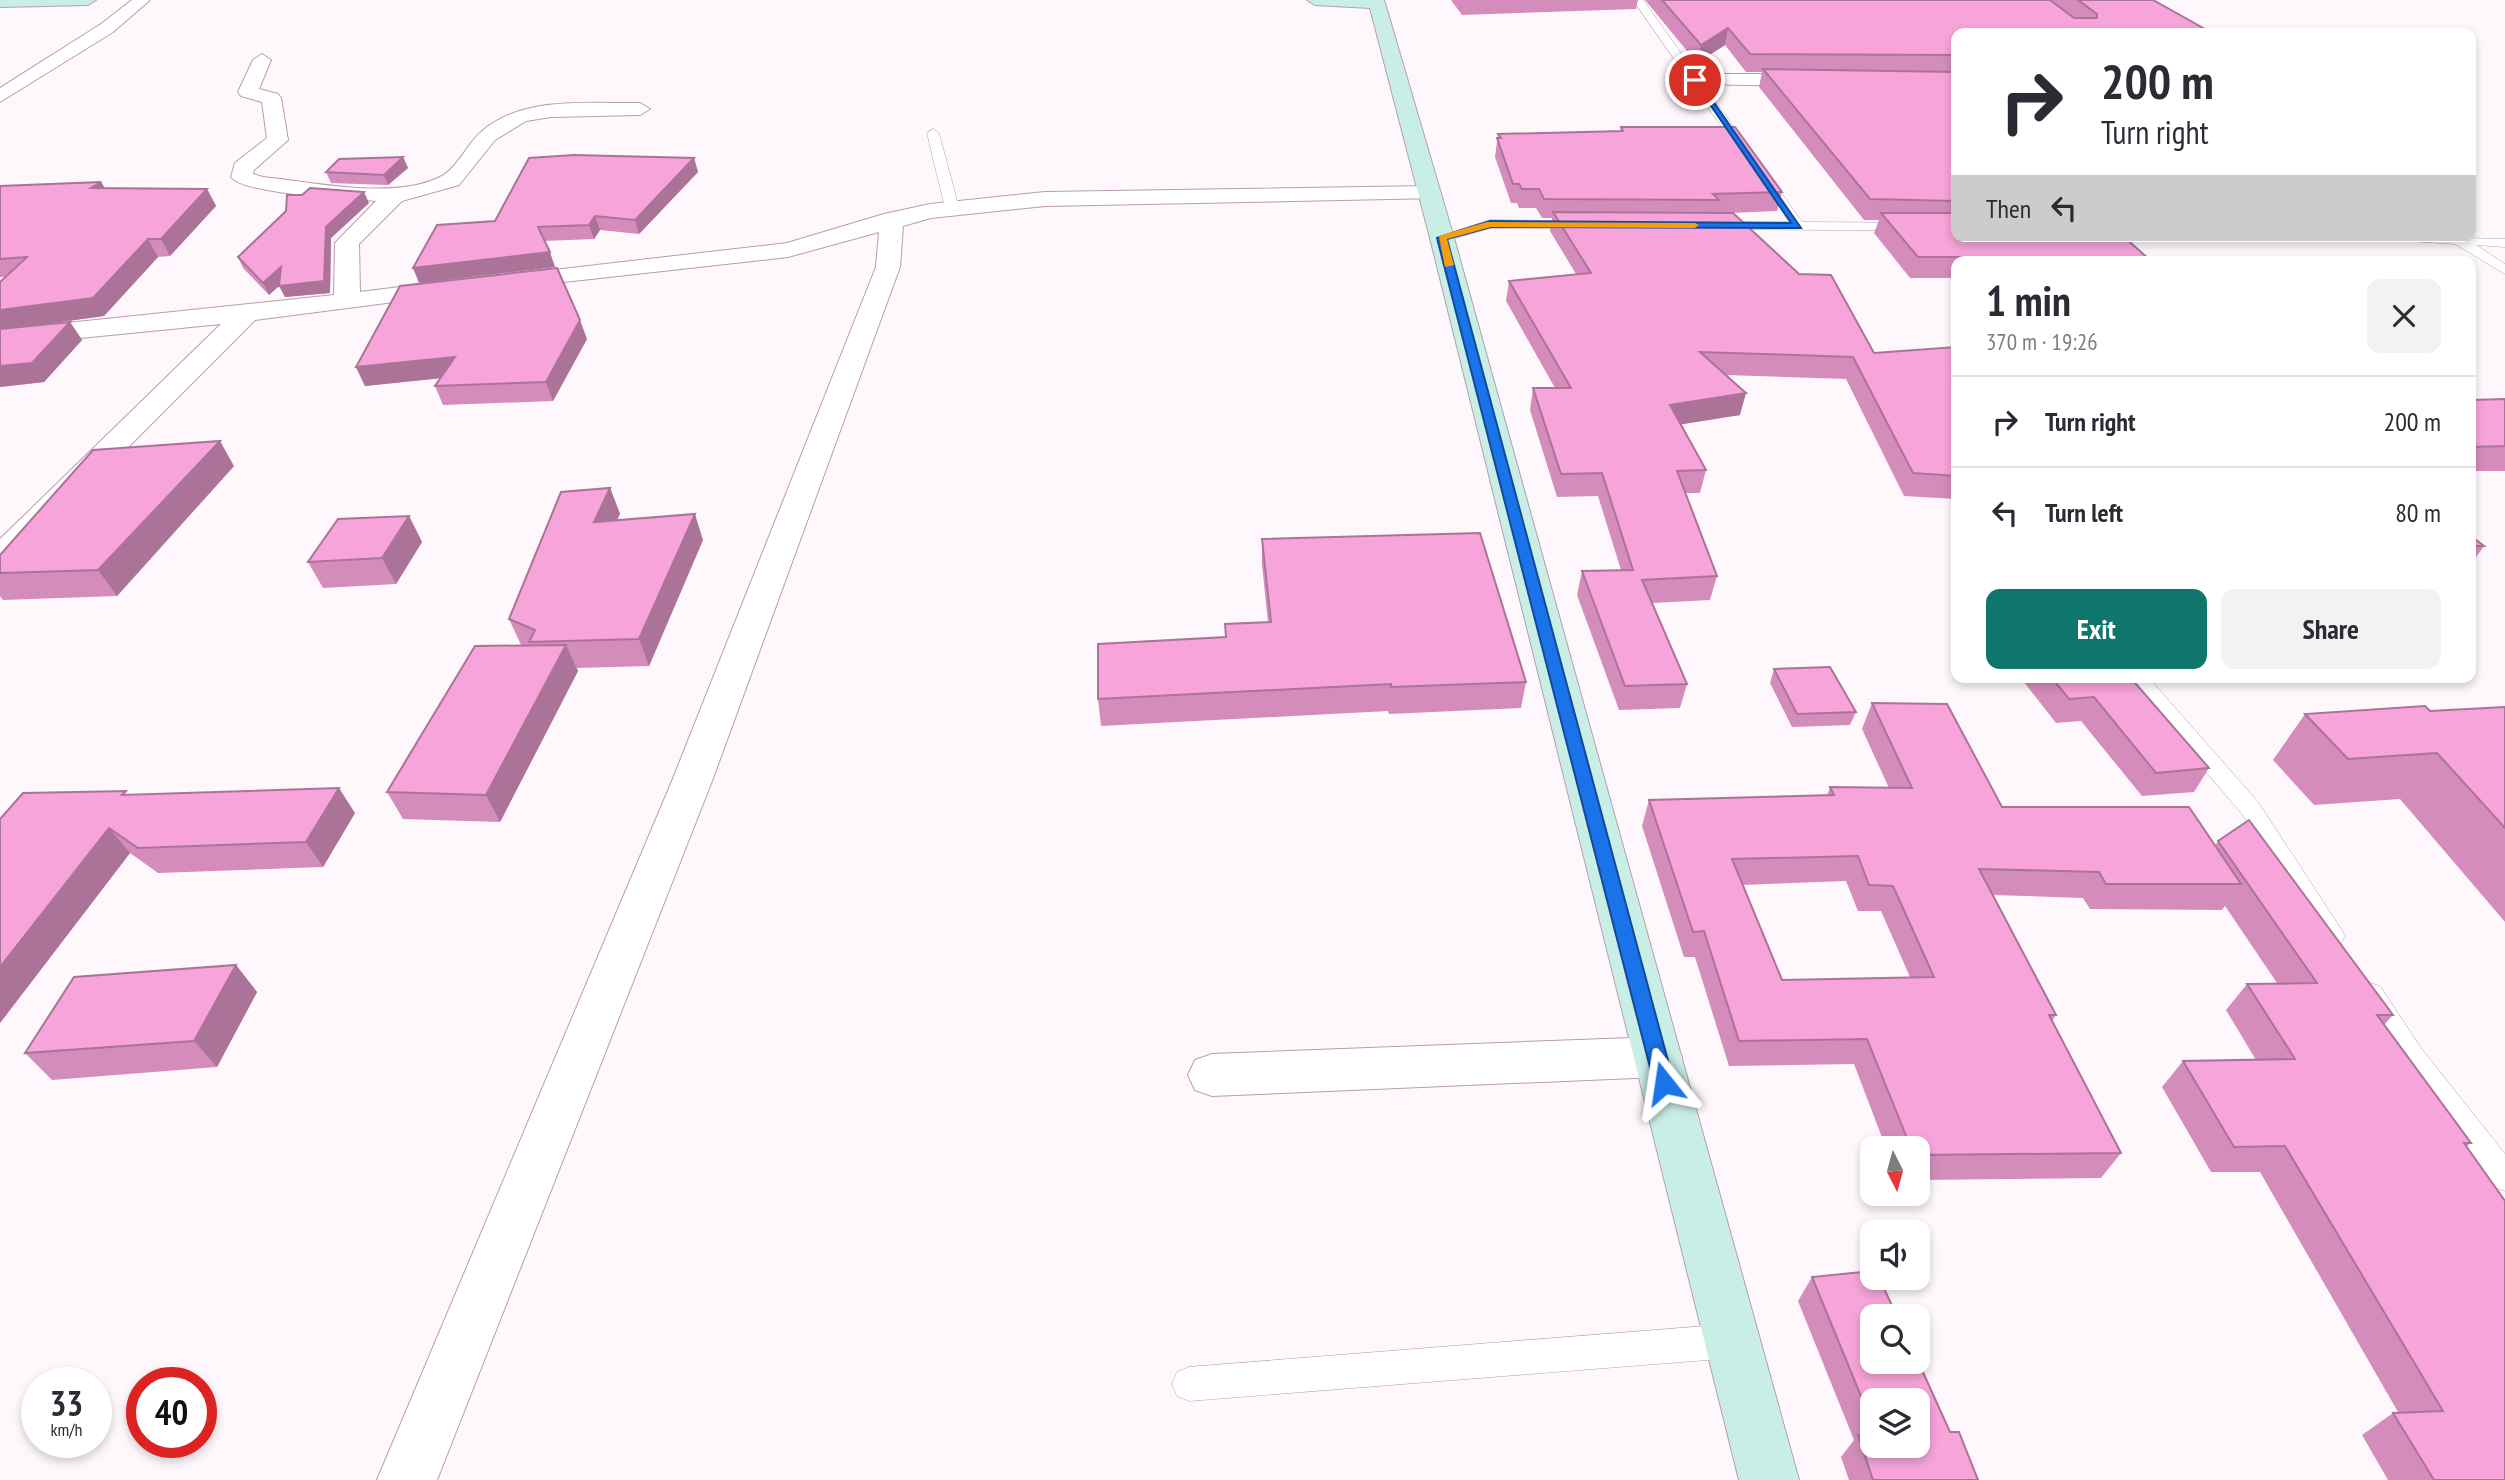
<!DOCTYPE html>
<meta charset="utf-8">
<style>
body{margin:0;font-family:"PT Sans Narrow",sans-serif;background:#f2f2f3;color:#2b2b33;height:100vh;display:flex;flex-direction:column;font-size:26px;white-space:nowrap}
*{box-sizing:border-box;margin:0}
p{font-size:23px;color:#7c7c81}
.icon{flex:none;width:38px;height:38px;fill:none;stroke:currentColor;stroke-width:2;stroke-linecap:round;stroke-linejoin:round}
.map{position:relative;flex:1;overflow:hidden}
.sheet{position:absolute;left:1951px;top:256px;width:525px;height:427px;display:flex;flex-direction:column;background:#fff;border-radius:14px;box-shadow:0 4px 10px #0003}
.sheet>*{flex:none}
.hud{position:absolute;left:1951px;top:28px;width:525px;height:214px;border-radius:14px;box-shadow:0 4px 10px #0003;background:#fff;color:#2b2b33;overflow:hidden}
.needle{width:46px;rotate:174deg}
.buttons{position:absolute;left:1860px;top:1136px;display:grid;gap:14px}
.buttons a{display:grid;place-items:center;width:70px;height:70px;border-radius:14px;background:#fff;box-shadow:0 4px 10px #0003;font-size:35px}
.speed{position:absolute;left:21px;top:1367px;display:flex;gap:14px;font-size:35px;font-weight:700;text-align:center}
.speed>*{display:grid;place-content:center;width:91px;height:91px;border-radius:50%;background:#fff;box-shadow:0 4px 10px #0003;line-height:1}
.speed small{font-size:18px;font-weight:400}
.speed .limit{border:10px solid #d22;background:#fff;color:#111}
.pin{position:absolute;display:grid;place-items:center;width:60px;height:60px;color:#fff;margin:-30px;border:4px solid #fff;border-radius:50%;box-shadow:0 2px 7px #0007}
.me{position:absolute;width:77px;margin:-38px;rotate:345deg;stroke-linejoin:round;filter:drop-shadow(0 0 5px #0008)}
.turn{display:flex;align-items:center;gap:24px;height:147px;padding:0 35px;font-size:32px}
.turn .icon{width:91px;height:91px;stroke-width:2.5}
.turn b{display:block;font-size:49px;line-height:60px}
.then{display:flex;align-items:center;height:66px;padding:0 35px;background:#0003;gap:14px;font-size:26px}
.round{display:grid;place-items:center;flex:none;width:74px;height:74px;border-radius:14px;background:#f2f2f3}
.overview{display:flex;align-items:center;justify-content:space-between;height:119px;padding:0 35px}
h1{font-size:42px;font-weight:700;line-height:52px}
.button{display:flex;gap:14px;margin-top:auto;padding:14px 35px}
.button a{flex:1;height:80px;border-radius:14px;background:#0f766e;color:#fff;font-size:28px;font-weight:700;line-height:80px;text-align:center}
.button a+a{background:#f2f2f3;color:#2b2b33}
ul{padding:0;list-style:none}
li{display:flex;align-items:center;gap:21px;height:91px;padding:0 35px;border-top:2px solid #e1e1e2}
li div{flex:1}
li b{display:block;font-size:26px}
li em{font-style:normal}
.map>svg:first-child{display:block}
.lines{fill:none;stroke-linecap:round;stroke-linejoin:round}
.lane-casing{stroke:#b99dae;stroke-width:1}
.street-casing{stroke:#b99dae;stroke-width:2}
.secondary-casing{stroke:#b99dae;stroke-width:2}
.lane{fill:#fff;fill-rule:evenodd}
.street{fill:#fff;fill-rule:evenodd}
.secondary{fill:#c9eee6;fill-rule:evenodd}
.wall{fill:#d48dbb;fill-rule:evenodd}
.shaded-wall{fill:#ac7398}
.building{fill:#f6a4d9;stroke:#ac7398;stroke-width:2;fill-rule:evenodd}
.route{fill:#1a73e8;stroke:#114b97;stroke-width:2}
.slow{fill:#f59e0b}
</style>
<div class="map">
<svg width="2505" height="1480" viewBox="0 0 2505 1480">
<rect width="100%" height="100%" fill="#fef8fc"/>
<g class="lines">
<g class="lane-casing">
<g id="lane">
<path d="M1633,0H1643L1802,222L1956,223V231L1711,229V223L1716,222H1788Z"/>
<path d="M933,129L939,133L959,208L957,211L945,208L927,133Z"/>
<path d="M1490,220L1580,221L1587,225L1580,229L1491,228L1442,242L1435,238Z"/>
<path d="M2387,236L2505,239V247L2476,245L2505,264V274L2455,244L2394,240Z"/>
<path d="M2125,677H2148L2258,802L2341,929L2345,936L2341,943L2332,946L2323,943L2242,814Z"/>
<path d="M2370,983L2380,986L2421,1048L2505,1154V1191L2494,1187L2401,1064L2356,994L2360,986Z"/>
<path d="M1732,1324L1744,1329L1749,1341L1744,1353L1732,1358L1189,1401L1177,1396L1172,1384L1177,1372L1189,1367Z"/>
</g>
</g>
<g class="street-casing">
<g id="street">
<path d="M132,0H150L113,32L0,102V88L101,24Z"/>
<path d="M262,54L271,60L259,89L278,94L281,98L288,140L254,170L253,174L263,177C314,182 395,201 442,176C458,167 467,144 481,132C523,95 588,104 640,103L650,109L640,115L551,117L526,121L495,140L459,185L402,201L359,244L360,292L447,281L456,284L460,289L456,294L255,320L12,564L0,567V539L221,324L0,346V330L334,295L335,243L376,201C351,199 243,194 231,177L235,163L267,138L262,102L241,96L238,92L253,60Z"/>
<path d="M1695,74H1814L1823,80L1814,86L1688,84L1686,80L1688,76Z"/>
<path d="M1430,186L1438,188L1441,193L1438,198L1045,206L931,218L903,226L900,267L712,781L437,1480H377L672,781L876,267L879,232L788,257L510,288L501,286L498,281L501,276L787,243L884,214L930,204L1045,192Z"/>
<path d="M1658,1037L1675,1043L1682,1057L1675,1071L1658,1077L1212,1096L1195,1090L1188,1075L1195,1060L1212,1054Z"/>
</g>
</g>
<g class="secondary-casing">
<g id="secondary">
<path d="M0,0H96L88,5L0,7Z"/>
<path d="M1307,0H1384L1385,3L1454,238L1799,1480H1739L1430,238L1370,8L1315,5Z"/>
</g>
</g>
<use href="#lane" class="lane"/>
<use href="#street" class="street"/>
<use href="#secondary" class="secondary"/>
</g>
<g class="wall">
<path d="M1451,0H1638L1636,9L1462,15Z"/>
<path d="M1645,0H2153L2212,33H1956V236L2151,261H1956V278H1910L1874,233L1879,220H1864L1759,87L1762,72H1746L1725,45L1697,63Z"/>
<path d="M1621,127L1782,192L1777,211L1729,213L1874,353L1956,347V499L1904,496L1846,379L1725,375L1740,415L1681,424L1706,470L1700,493H1685L1717,576L1710,600L1652,603L1687,684L1680,708L1619,710L1577,595L1582,571L1621,570L1598,496L1557,497L1530,410L1533,388H1555L1506,301L1509,281L1576,274L1550,231L1552,218H1542L1536,208H1519L1517,203H1511L1495,157L1498,134L1620,131Z"/>
<path d="M403,157L408,168L388,185L331,183L326,172Z"/>
<path d="M694,158L698,172L639,234L600,230L594,239L544,241L555,267L419,283L495,221Z"/>
<path d="M101,182L105,188L207,189L216,206L170,256L158,257L104,316L32,326L70,322L82,340L44,382L0,387V282L6,277H0V186Z"/>
<path d="M369,203L331,238L330,293L285,297L279,285L269,295L243,268L238,257L286,211Z"/>
<path d="M587,339L553,401L443,405L435,386L440,378L365,386L356,367Z"/>
<path d="M2505,399V471H2471V400Z"/>
<path d="M234,466L117,596L3,600L0,596V555Z"/>
<path d="M610,488L620,514L616,520L703,540L649,666L576,668L578,671L500,822L403,819L387,792L521,645L509,619Z"/>
<path d="M409,516L422,542L396,584L323,588L308,562Z"/>
<path d="M2471,536L2484,546L2471,564Z"/>
<path d="M1262,539L1526,682L1521,708L1389,714L1388,711L1101,726L1098,699L1225,637V624L1268,622L1262,565Z"/>
<path d="M1774,669L1856,712L1850,725L1792,727L1770,683Z"/>
<path d="M2020,677H2130L2209,768L2194,792L2142,796L2081,721L2056,723Z"/>
<path d="M1872,703L2002,807L2215,846L2218,841L2393,1015L2384,1025L2471,1143L2467,1146L2505,1480H2388L2362,1435L2393,1413L2398,1412L2260,1172H2211L2162,1087L2183,1061L2256,1060L2226,1010L2247,984L2277,983L2225,906L2222,910L2090,909L2083,898L1993,895L2056,1015L2052,1021L2121,1153L2101,1178L1918,1180V1148H1886L1854,1064L1729,1066L1695,957H1684L1642,826L1649,800L1827,796L1830,787L1889,788L1862,729ZM1846,881L1858,911H1881L1910,977L1782,980L1742,885Z"/>
<path d="M2505,707V922L2400,799L2314,805L2273,760L2305,714L2430,711Z"/>
<path d="M129,795L355,813L323,867L158,873L130,853L0,1023Z"/>
<path d="M236,965L257,992L217,1067L52,1080L25,1053Z"/>
<path d="M1812,1277L1950,1432L1978,1480H1849L1841,1457L1854,1440L1798,1301ZM1872,1400L1918,1446H1872Z"/>
</g>
<g class="shaded-wall">
<path d="M1728,28L1725,45L1697,63L1701,45Z"/>
<path d="M403,157L408,168L388,185L384,175Z"/>
<path d="M694,158L698,172L639,234L635,220Z"/>
<path d="M101,182L111,199L91,188Z"/>
<path d="M207,189L216,206L170,256L161,239Z"/>
<path d="M364,192L369,203L331,238L330,293L285,297L279,286L326,227Z"/>
<path d="M595,216L600,230L594,239L589,225Z"/>
<path d="M148,239L158,257L104,316L0,330V310Z"/>
<path d="M550,252L555,267L419,283L413,268Z"/>
<path d="M281,267L287,279L269,295L263,283Z"/>
<path d="M580,320L587,339L553,401L546,382Z"/>
<path d="M70,322L82,340L44,382L0,387V366Z"/>
<path d="M455,357L463,376L365,386L356,367Z"/>
<path d="M1746,393L1740,415L1665,427L1670,405Z"/>
<path d="M220,441L234,466L117,596L98,570Z"/>
<path d="M610,488L620,514L604,548L594,522Z"/>
<path d="M695,514L703,540L649,666L639,639Z"/>
<path d="M409,516L422,542L396,584L382,558Z"/>
<path d="M566,645L578,671L500,822L486,795Z"/>
<path d="M339,788L355,813L323,867L306,842Z"/>
<path d="M109,828L130,853L0,1023V967Z"/>
<path d="M236,965L257,992L217,1067L194,1041Z"/>
</g>
<g class="building">
<path d="M1662,0H2050L2074,18H2097V14L2078,0H2153L2212,33H1956V55L1750,54L1728,28L1701,45Z"/>
<path d="M1763,69L1956,72V201L1870,199Z"/>
<path d="M1621,127H1735L1782,192L1713,194L1719,200L1544,199L1539,189H1522L1519,184H1513L1497,138H1501L1498,134L1623,131Z"/>
<path d="M574,155L694,158L635,220L595,216L589,225L538,227L550,252L413,268L437,225L495,221L529,158Z"/>
<path d="M403,157L384,175L326,172L339,159Z"/>
<path d="M101,182L91,188L207,189L161,239H148L93,298L0,310V282L27,257L0,259V186Z"/>
<path d="M310,188L364,192L326,227L324,281L279,286L281,267L263,283L238,257L286,211L287,195H302Z"/>
<path d="M1553,212L1733,213L1799,274L1831,275L1874,353L1956,347V476L1913,473L1853,357L1700,352L1746,393L1670,405L1706,470L1677,471L1717,576L1642,580L1687,684L1625,686L1582,571L1633,570L1602,473L1561,474L1533,388H1571L1509,281L1591,273Z"/>
<path d="M1881,213H1956V236H2123L2151,261H2058L2054,257H1918Z"/>
<path d="M557,268L580,320L546,382L435,386L455,357L356,367L400,286Z"/>
<path d="M70,322L32,363L0,366V329Z"/>
<path d="M2505,399V446L2471,447V400Z"/>
<path d="M220,441L98,570L0,573V555L93,450Z"/>
<path d="M610,488L594,522L695,514L639,639L529,642L535,630L509,619L561,492Z"/>
<path d="M409,516L382,558L308,562L338,519Z"/>
<path d="M1480,533L1526,682L1391,687V684L1098,699V644L1226,637L1225,624L1271,622L1262,539Z"/>
<path d="M2471,536L2484,546H2471Z"/>
<path d="M566,645L486,795L387,792L475,646Z"/>
<path d="M1830,667L1856,712L1797,714L1774,669Z"/>
<path d="M2051,677H2130L2209,768L2156,773L2094,697L2069,699Z"/>
<path d="M1872,703L1947,704L2002,807H2189L2241,884H2106L2099,872L1979,869L2056,1015H2049L2121,1153L1918,1155V1148H1911L1867,1039L1739,1041L1704,931L1693,932L1649,800L1834,795L1830,787L1912,788ZM1858,856L1869,885L1893,886L1934,977L1782,980L1732,859Z"/>
<path d="M2425,706L2430,711L2505,707V828L2437,753L2348,759L2305,714Z"/>
<path d="M339,788L306,842L138,848L109,828L0,967V819L23,793L126,791L122,795Z"/>
<path d="M2249,820L2393,1015H2377L2471,1143H2464L2505,1201V1480H2434L2393,1413L2443,1411L2285,1146L2234,1147L2183,1061L2295,1059L2247,984L2317,983L2218,841Z"/>
<path d="M236,965L194,1041L25,1053L74,977Z"/>
<path d="M1872,1271V1278H1879L1897,1316H1872V1362L1918,1361L1950,1432H1959L1978,1480H1873L1858,1435H1872V1446H1918V1400H1872V1423L1812,1277Z"/>
</g>
<path class="route" d="M1692,78H1697L1801,228L1491,227L1447,239L1674,1083L1672,1089L1664,1092L1657,1089L1654,1083L1437,238L1490,221L1791,223Z"/>
<path class="slow" d="M1487,222L1695,223L1699,225L1695,228L1491,227L1447,239L1454,265L1445,267L1439,236Z"/>
</svg>
<div class="buttons">
<a><svg class="needle" viewBox="-14 -14 28 28"><path d="M0-13l5 13h-10z" fill="#e53935"/><path d="M0 13l5-13h-10z" fill="#7c7c81"/></svg></a>
<a><svg class="icon" aria-label="sound" viewBox="0 0 24 24"><path d="M4 9h4l5-4v14l-5-4H4zM17 9q2 3 0 6"/></svg></a>
<a><svg class="icon" aria-label="search" viewBox="0 0 24 24"><circle cx="10" cy="10" r="6"/><path d="M15 15l6 6"/></svg></a>
<a><svg class="icon" aria-label="layers" viewBox="0 0 24 24"><path d="M12 4l9 5-9 5-9-5zM3 14l9 5 9-5"/></svg></a>
</div>
<div class="speed"><div>33<small>km/h</small></div><div class="limit">40</div></div>
<div class="pin" style="left:1695px;top:80px;background:#d93025"><svg class="icon" aria-label="arrive" viewBox="0 0 24 24"><path d="M6 21V4h12l-3 4 3 4H6"/></svg></div>
<svg class="me" style="left:1664px;top:1083px" viewBox="-20 -20 40 40"><path d="M0-17L14 15 0 8-14 15z" fill="#1a73e8" stroke="#fff" stroke-width="4"/></svg>
<div class="hud">
<div class="turn"><svg class="icon" aria-label="right" viewBox="0 0 24 24"><path d="M7 20v-9h11M14 6l5 5-5 5"/></svg><div><b>200 m</b>Turn right</div></div>
<div class="then">Then<svg class="icon" aria-label="left" viewBox="0 0 24 24"><path d="M17 20v-9H6M10 6l-5 5 5 5"/></svg></div>
</div>
<section class="sheet">
<div class="overview"><div><h1>1 min</h1><p>370 m · 19:26</p></div><a class="round"><svg class="icon" aria-label="close" viewBox="0 0 24 24"><path d="M6 6l12 12M18 6L6 18"/></svg></a></div>
<ul>
<li><svg class="icon" aria-label="right" viewBox="0 0 24 24"><path d="M7 20v-9h11M14 6l5 5-5 5"/></svg><div><b>Turn right</b></div><em>200 m</em></li>
<li><svg class="icon" aria-label="left" viewBox="0 0 24 24"><path d="M17 20v-9H6M10 6l-5 5 5 5"/></svg><div><b>Turn left</b></div><em>80 m</em></li>
</ul>
<div class="button"><a>Exit</a><a>Share</a></div>
</section>
</div>
